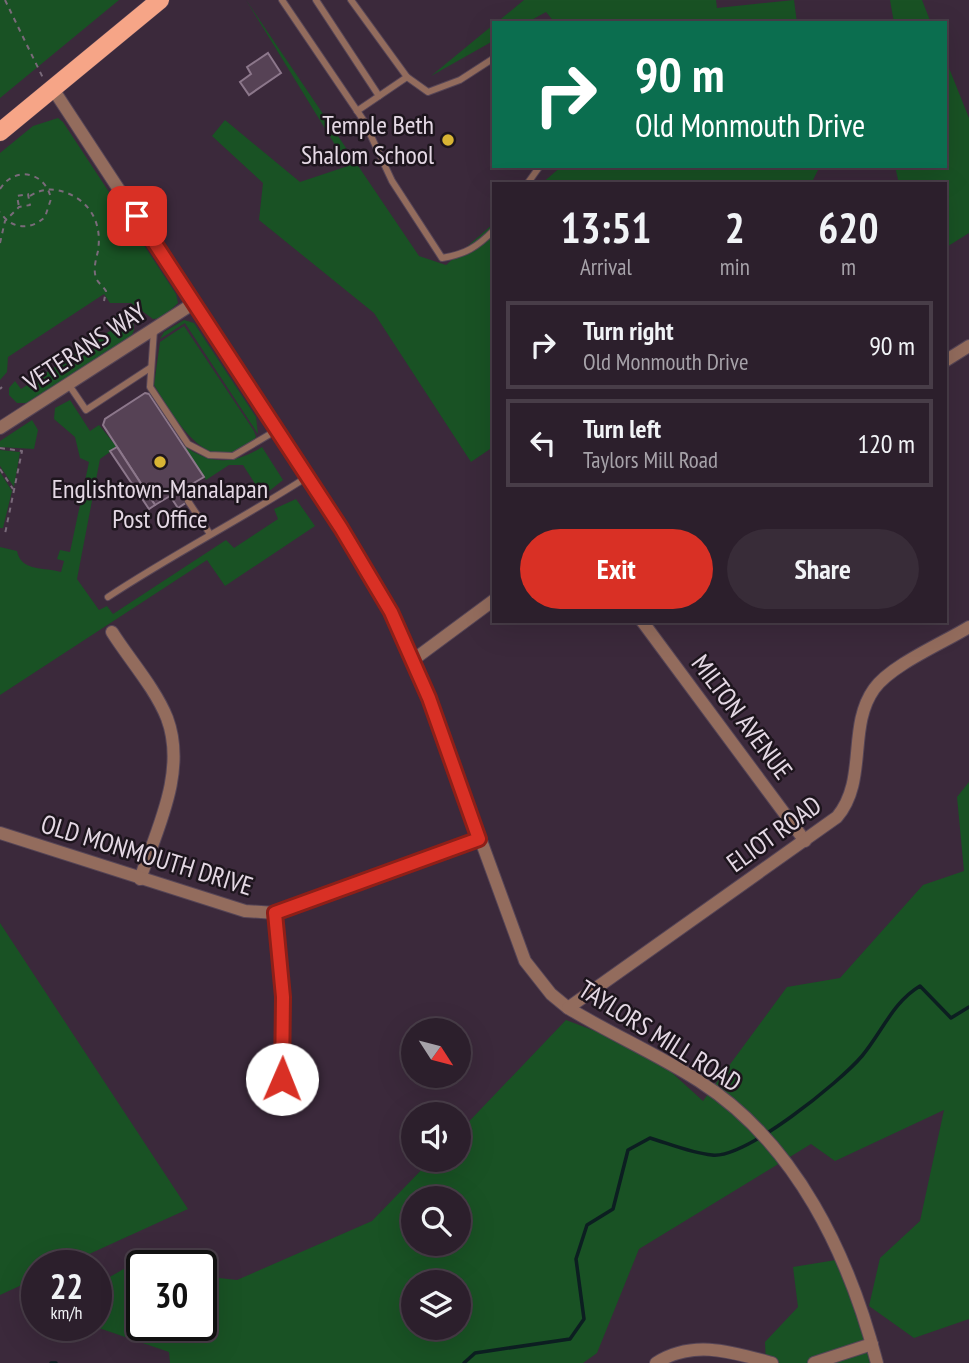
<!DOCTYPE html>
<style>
body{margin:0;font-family:"PT Sans Narrow",sans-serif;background:#382c38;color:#f1f3f6;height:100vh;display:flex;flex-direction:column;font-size:26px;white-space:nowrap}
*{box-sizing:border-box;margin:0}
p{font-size:23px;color:#a6a2a9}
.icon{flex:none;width:38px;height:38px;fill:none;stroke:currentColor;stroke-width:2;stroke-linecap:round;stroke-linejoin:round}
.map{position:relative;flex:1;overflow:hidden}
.sheet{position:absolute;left:492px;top:182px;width:455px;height:441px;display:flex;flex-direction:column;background:#2c1f2c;border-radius:0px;box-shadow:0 7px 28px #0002,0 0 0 2px #483d48}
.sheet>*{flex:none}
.top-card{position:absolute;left:492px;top:21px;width:455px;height:147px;border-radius:0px;box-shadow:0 7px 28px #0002,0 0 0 2px #483d48;background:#0b6e4f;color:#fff;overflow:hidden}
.needle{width:46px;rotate:126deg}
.controls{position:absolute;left:401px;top:1018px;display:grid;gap:14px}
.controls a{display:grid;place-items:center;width:70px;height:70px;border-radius:50%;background:#2c1f2c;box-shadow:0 7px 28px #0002,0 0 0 2px #483d48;font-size:35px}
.speed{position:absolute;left:21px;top:1250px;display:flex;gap:14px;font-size:35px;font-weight:700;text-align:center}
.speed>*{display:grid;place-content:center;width:91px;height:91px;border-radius:50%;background:#2c1f2c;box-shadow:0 7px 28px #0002,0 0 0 2px #483d48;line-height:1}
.speed small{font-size:18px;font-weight:400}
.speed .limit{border:4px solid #111;border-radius:10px;background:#fff;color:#111}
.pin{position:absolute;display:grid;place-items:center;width:60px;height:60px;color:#fff;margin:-30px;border-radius:14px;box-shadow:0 4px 10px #0006}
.me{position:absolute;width:77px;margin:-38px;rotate:1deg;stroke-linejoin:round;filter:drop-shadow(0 0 5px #0008)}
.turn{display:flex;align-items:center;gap:24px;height:147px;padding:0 28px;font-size:32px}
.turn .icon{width:91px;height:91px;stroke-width:2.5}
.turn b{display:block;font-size:49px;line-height:60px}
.eta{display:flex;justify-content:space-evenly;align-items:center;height:119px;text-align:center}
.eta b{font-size:42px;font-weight:800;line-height:49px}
.action{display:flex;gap:14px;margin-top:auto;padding:14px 28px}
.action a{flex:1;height:80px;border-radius:42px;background:#d93025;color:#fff;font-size:28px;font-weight:800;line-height:80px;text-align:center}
.action a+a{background:#382c38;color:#f1f3f6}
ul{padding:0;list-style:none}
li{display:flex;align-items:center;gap:21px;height:88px;margin:0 14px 10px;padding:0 14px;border:4px solid #483d48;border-radius:0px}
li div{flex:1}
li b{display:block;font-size:26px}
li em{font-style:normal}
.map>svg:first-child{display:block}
.green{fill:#195224;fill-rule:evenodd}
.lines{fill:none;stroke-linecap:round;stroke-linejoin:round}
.stream{stroke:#0c1e21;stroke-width:3.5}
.building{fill:#564255;stroke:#8c778b;stroke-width:2}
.service-casing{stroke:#564556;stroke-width:8}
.minor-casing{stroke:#564556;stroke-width:14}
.primary-casing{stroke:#564556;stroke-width:19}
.path{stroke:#7a6a7a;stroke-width:2;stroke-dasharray:5 5;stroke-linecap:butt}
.service{stroke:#936c5d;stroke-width:6}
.minor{stroke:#936c5d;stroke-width:12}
.primary{stroke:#f6a587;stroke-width:18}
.route-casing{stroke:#8d1f18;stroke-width:18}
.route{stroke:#d93025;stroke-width:12}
.poi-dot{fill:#d8b434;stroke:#1d151d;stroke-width:2.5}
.labels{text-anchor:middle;stroke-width:5;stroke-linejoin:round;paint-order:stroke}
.poi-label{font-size:26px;fill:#e4d8e4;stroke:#1d151d;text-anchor:end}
.street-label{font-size:26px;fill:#e4d8e4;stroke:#1d151d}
</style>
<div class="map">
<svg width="969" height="1363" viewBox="0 0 969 1363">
<rect width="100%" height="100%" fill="#3b293b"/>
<g class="green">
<path d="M0,0H119L0,98Z"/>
<path d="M246,0L419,256L446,265L493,224V447L471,462L374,313L259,220L263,183L212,136L225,120L300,182L348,166Z"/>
<path d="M524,0H716L717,8L794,0L797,23H555L546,12L526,23H496Z"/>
<path d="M890,0H922L931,23H894Z"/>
<path d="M493,25V41L431,76Z"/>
<path d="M945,58L969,118V233L945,248V184H899L895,166H945Z"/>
<path d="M58,118L63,122L176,294L178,303L162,318L153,319L131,303H110L104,294L8,357L7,372L0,380V153L33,126Z"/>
<path d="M562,166H820L811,184H541Z"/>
<path d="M118,315L129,317C136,325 136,332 128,339L27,403H17L9,395V388L15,381L21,389L119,325L115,317Z"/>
<path d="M184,320L194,323L256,417L258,434L185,323L160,339L164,332Z"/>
<path d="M184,326L254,431L256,437C212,488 174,417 154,385L160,342Z"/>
<path d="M70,400L90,431L99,425L117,447L100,459L77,579L99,610L107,606L113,614L226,540L234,548L278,519L274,509L296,499L315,526L225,586L207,560L0,695V547L17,551C21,572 45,567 61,572L64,561L57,559L60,550L70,552L89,462L80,458L75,437L54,419L55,408Z"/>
<path d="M32,420L38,430L34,449L0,447V441Z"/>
<path d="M183,445C210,465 234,465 262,447L283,480L263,496L243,465H229L206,480Z"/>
<path d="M0,450L20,452L14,487L0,466Z"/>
<path d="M0,472L12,491L3,528H0Z"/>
<path d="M969,782V1319L914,1338L869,1306L880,1258L920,1221L944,1110L835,1161L811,1144L639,1249L597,1353L583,1363H170L169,1352L90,1325H96V1285L127,1267L142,1269V1325H201V1276L237,1280L372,1221L431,1160H458L459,1132L566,1020L648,1051L703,1101L787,987L840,978L923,885L964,871L957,797ZM413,1199H458V1244H413ZM413,1283H458V1328H413Z"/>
<path d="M0,923L188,1209L65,1265H37V1278L0,1295Z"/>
<path d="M842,1259L870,1363H766L765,1342L798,1307L793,1267Z"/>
</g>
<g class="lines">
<g class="stream">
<path d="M51,1363H56"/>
<path d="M464,1363L475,1353L570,1339L584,1319L576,1259L587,1225L613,1209L628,1150L650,1138C670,1144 691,1153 712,1155C745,1159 840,1082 862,1056C882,1032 893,1002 920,986L951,1018L969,1007"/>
</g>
</g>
<g class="building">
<path d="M268,53L281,73L249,95L240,82L251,74L247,67Z"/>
<path d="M145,393L149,394L204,477L192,484L199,494L178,508L170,496L155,505L103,425L105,419Z"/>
<path d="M117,447L155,505L149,509L110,451Z"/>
</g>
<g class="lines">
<g class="service-casing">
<g id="service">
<path d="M282,0L364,121L392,181L442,258C466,254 477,247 494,230"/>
<path d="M316,0L379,96"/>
<path d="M351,0L407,77L428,92L460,80L494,58"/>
<path d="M357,111L407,77"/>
<path d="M527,184L540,166"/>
<path d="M154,330L150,387L188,444L209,455L233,456L277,430"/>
<path d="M69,385L86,410L150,368"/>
<path d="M188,501L210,534"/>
<path d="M108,597C173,554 242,519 307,477"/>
</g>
</g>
<g class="minor-casing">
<g id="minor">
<path d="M53,89L341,528L391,613L429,698L525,961L551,994L568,1008C611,1034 657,1054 699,1081C796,1143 849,1255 877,1363"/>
<path d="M945,361L969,346"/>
<path d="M0,428L194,303"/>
<path d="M642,621L805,841"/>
<path d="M112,632C129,659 155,688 167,718C187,771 157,829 140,879"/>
<path d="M413,660L494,600"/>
<path d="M0,833L245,911L275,913L479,839"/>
<path d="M275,913L283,997L282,1106"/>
<path d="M568,1008L837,817C868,780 847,727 874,689C891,665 943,643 969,627"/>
<path d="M656,1363C693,1339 732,1352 772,1363"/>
<path d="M814,1363L872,1344"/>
</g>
</g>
<g class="primary-casing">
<path id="primary" d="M0,132L160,0"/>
</g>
<g class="path">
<path d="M5,0L43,78"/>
<path d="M0,189C15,165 46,172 51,199L45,217C30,231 11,229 0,212"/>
<path d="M30,196C42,188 55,188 67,193C92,203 102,225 98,251C96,259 93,269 96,278C98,283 103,286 106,291L104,301"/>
<path d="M0,243L5,221L19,207L30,205L28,194L17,196L19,207"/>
<path d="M0,389L2,387"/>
<path d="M0,448L22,451L5,534"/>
<path d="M0,469L13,489"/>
</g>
<use href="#service" class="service"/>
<use href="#minor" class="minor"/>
<use href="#primary" class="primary"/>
</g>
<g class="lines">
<g class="route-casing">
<path id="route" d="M137,216L341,528L391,612L429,698L479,839L275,913L283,997L282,1079"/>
</g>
<use href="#route" class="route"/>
</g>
<g class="poi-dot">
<circle cx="448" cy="140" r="7"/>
<circle cx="160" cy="462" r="7"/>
</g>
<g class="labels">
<g class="poi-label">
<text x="434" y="134">Temple Beth<tspan x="434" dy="30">Shalom School</tspan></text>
<text x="160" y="498" text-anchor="middle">Englishtown-Manalapan<tspan x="160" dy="30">Post Office</tspan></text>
</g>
<g class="street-label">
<text transform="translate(85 347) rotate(-33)" y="9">VETERANS WAY</text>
<text transform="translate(742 717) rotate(53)" y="9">MILTON AVENUE</text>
<text transform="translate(774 834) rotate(-36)" y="9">ELIOT ROAD</text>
<text transform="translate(147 855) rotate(17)" y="9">OLD MONMOUTH DRIVE</text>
<text transform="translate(660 1036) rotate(32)" y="9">TAYLORS MILL ROAD</text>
</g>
</g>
</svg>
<div class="controls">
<a><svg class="needle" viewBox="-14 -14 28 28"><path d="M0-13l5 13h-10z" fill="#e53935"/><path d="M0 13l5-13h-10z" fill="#a6a2a9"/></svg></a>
<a><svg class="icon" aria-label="sound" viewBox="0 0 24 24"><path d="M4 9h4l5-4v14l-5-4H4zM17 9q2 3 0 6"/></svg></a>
<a><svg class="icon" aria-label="search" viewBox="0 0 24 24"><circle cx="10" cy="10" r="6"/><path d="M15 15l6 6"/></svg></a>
<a><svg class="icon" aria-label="layers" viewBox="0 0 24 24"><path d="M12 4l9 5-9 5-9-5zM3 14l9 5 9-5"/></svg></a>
</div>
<div class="speed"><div>22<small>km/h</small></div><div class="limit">30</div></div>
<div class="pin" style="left:137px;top:216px;background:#d93025"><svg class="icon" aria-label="arrive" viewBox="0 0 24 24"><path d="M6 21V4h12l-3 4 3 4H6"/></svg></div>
<svg class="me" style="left:282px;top:1079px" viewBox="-20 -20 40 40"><circle r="19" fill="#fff"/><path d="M0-13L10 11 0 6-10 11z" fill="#d93025"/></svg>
<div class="top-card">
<div class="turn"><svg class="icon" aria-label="right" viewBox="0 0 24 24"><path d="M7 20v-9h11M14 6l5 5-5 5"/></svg><div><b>90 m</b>Old Monmouth Drive</div></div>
</div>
<section class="sheet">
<div class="eta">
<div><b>13:51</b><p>Arrival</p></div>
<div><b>2</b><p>min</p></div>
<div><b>620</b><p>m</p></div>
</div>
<ul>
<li><svg class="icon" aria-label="right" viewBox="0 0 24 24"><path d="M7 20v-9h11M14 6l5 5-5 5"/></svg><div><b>Turn right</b><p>Old Monmouth Drive</p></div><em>90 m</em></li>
<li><svg class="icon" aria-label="left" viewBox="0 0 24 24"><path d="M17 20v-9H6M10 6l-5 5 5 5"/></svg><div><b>Turn left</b><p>Taylors Mill Road</p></div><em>120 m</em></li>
</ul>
<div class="action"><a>Exit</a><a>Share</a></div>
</section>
</div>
